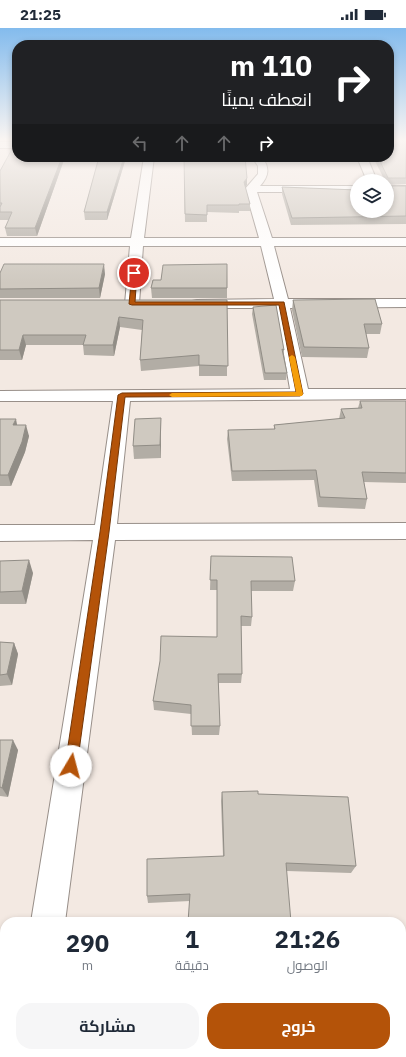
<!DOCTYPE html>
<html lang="ar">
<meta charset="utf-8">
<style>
body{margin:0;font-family:"IBM Plex Sans",Cairo,sans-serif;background:#f6f6f7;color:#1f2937;direction:rtl;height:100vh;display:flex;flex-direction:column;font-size:15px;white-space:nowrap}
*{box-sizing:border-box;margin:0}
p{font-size:13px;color:#747a83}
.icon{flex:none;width:22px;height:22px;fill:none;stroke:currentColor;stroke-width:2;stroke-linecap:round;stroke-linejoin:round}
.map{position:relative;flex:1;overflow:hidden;direction:ltr}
.panel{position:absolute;left:0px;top:889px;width:406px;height:140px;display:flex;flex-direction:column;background:#fff;border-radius:16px 16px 0 0;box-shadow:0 2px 6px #0003;direction:rtl}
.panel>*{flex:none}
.hud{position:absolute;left:12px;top:12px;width:382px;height:122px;border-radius:16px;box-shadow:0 2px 6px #0003;direction:rtl;background:#202124;color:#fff;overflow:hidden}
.buttons{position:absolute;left:350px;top:146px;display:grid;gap:8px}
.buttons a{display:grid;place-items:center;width:44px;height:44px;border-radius:50%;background:#fff;box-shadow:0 2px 6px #0003;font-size:20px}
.pin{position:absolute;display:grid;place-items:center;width:34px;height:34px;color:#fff;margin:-17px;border:2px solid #fff;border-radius:50%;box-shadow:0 1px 4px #0007}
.me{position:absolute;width:44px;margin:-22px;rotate:8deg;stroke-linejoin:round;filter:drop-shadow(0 0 3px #0008)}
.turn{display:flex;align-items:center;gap:14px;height:84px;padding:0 16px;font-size:18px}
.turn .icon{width:52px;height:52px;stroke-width:2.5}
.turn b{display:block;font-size:28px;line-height:34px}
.lanes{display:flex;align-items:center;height:38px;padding:0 16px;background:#0003;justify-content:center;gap:20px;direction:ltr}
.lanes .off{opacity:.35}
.eta{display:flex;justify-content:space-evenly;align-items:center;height:68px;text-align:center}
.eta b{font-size:24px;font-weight:700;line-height:28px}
.action{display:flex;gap:8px;margin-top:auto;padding:8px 16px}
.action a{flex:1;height:46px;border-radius:16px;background:#b45309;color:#fff;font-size:16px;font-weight:700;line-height:46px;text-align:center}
.action a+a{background:#f6f6f7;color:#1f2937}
.status{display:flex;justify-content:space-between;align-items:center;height:28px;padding:0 20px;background:#fff;direction:ltr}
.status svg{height:11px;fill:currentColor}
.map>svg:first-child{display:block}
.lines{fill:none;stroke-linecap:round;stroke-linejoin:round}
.minor-casing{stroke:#988f89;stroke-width:2}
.minor{fill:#fff;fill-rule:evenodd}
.wall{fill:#b2ada5}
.shaded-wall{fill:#918d86}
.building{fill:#cfc9c0;stroke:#918d86}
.route{fill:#b45309;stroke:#753606}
.slow{fill:#f59e0b}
</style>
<div class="status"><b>21:25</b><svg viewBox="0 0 49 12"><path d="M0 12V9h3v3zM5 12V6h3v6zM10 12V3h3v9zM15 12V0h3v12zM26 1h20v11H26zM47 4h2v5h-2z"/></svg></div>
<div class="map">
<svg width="406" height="1029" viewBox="0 0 406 1029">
<rect width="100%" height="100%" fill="#f3e9e2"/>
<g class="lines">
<g class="minor-casing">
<g id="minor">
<rect x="0" y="114" width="17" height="6"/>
<path d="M144,129H154L144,210H259L245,161L258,146V138L252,129H262C270,140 269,148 260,158H357V164H257L272,210H406V218H274L288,271H406V279L290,280L308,361H406V371L130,373L117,496L406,495V511L115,512L65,894H31L93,512L0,513V497H95L113,373H0V363L290,361L276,280H197L192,279L190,276L192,273L197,272L274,271L261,218H143L139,276L137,279L132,280L127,279L125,276L130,218H0V210H131Z"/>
<path d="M357,129H367L377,153H367Z"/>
<rect x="387" y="158" width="19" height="6"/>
<path d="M11,1024H49L48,1029H10Z"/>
</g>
</g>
<use href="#minor" class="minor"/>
</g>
<g class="wall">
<path d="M406,111V156L387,157V153H385L373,129H389Z"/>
<path d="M65,129L37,208H7L5,200L9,192H0V143Z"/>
<path d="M99,129H142V133H125L107,192H85L84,184Z"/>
<path d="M184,129L247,157L245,159L250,176V183H239V185L207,184V194H185Z"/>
<path d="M392,158H406V196L291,197L282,166V159L357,162L391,161Z"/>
<path d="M0,245L105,246L100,270H0Z"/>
<path d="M161,252L227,260V270H152L151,260Z"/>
<path d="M0,272H227V348H199V338L141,343L140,332L142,302L120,299L114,328L84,327L83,317H26L22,332H0Z"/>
<path d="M293,272L382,296L380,306H366L369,320L367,330L302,329L292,282Z"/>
<path d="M253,279L284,322L283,327L287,345L286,352H264L252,286Z"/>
<path d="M360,373H406V455L364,454L367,471L365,481L318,479L314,452L232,453L227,411L228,402L274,401V397L339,391L341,381L358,380Z"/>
<path d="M161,390V430L134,431L133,418Z"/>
<path d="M0,391L17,397L29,408L25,424L11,458H0Z"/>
<path d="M211,528L295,553L293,563H251L252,589L251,598H241L242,646L241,655H218L220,698L219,707H192L191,686L154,682L153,673L217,609V562H210Z"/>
<path d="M0,533L33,545L26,576H0Z"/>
<path d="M0,614L14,615L18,626L12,657L0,658Z"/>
<path d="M0,712L18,722L8,769L0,768Z"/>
<path d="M222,764L258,766L356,838L351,845L287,843L190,873L148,875L147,868L223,828L221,773Z"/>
</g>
<g class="shaded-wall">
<path d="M62,129H65L37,208L35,200Z"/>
<path d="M124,129H125V133L107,192V184Z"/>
<path d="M247,150V157L244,161V154Z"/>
<path d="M104,236L105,246L100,270L99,260Z"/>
<path d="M119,289L120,299L114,328L113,317Z"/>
<path d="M23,307L26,317L22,332L19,322Z"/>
<path d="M161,390V430L160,417Z"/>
<path d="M16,391L18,402L13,397Z"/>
<path d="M26,397L29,408L25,424L11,458L8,447Z"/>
<path d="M29,532L33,545L26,576L22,563Z"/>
<path d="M14,615L18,626L12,657L7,646Z"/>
<path d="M13,712L18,722L8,769L2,760Z"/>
</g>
<g class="building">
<path d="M389,111H406V150H388L378,129H389Z"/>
<path d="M17,112V129H62L35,200H5L12,184H0V179L2,175H0V143Z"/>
<path d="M99,129H124L107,184H84Z"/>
<path d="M184,129H245L247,150L244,154L250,176H239V177H207V187L185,186Z"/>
<path d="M392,158H406V188L292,190L282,159L357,162V183H387V161H393Z"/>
<path d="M4,236H104L99,260L0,261V245Z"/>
<path d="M227,236V260H151L153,252H161L163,237Z"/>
<path d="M375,271L382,296H364L369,320L304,319L293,272Z"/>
<path d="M0,272H227L228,338L199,337V327L140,332L143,292L119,289L113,317H83L86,307H23L19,322H0Z"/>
<path d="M276,277L284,322L282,321L287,345H265L253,279Z"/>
<path d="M360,373H406V445L362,444L367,471L320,469L316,442L232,443L228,402L275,401L274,397L345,390L341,381L362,380Z"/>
<path d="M161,390L160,417L133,418L135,391Z"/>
<path d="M0,391H16L13,397H26L22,414L8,447H0Z"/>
<path d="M211,528L292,529L295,553H251L252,589L241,588L242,646H218L220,698H191V677L153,673L160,633L161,608L217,609V552H210Z"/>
<path d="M29,532L22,563L0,564V533Z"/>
<path d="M0,614L14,615L7,646L0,647Z"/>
<path d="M0,712H13L2,760L0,759Z"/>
<path d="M258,763V766L348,769L356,838L286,835L291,894H188L190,866L147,868V831L224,828L222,764Z"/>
</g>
<linearGradient id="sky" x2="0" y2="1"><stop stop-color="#83bbed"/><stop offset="0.44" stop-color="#faf5f2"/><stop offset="1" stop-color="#faf5f2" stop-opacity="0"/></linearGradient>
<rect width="406" height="255" fill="url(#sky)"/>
<path class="route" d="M134,243L137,245L135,274H284L303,366L300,368L125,369L109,504L77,738L75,742L71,744L67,742L65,738L100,504L118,367L122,365L296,364L279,277H132L129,276L132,245Z"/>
<path class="slow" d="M292,327L295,329L303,366L302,368L172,369L169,367L172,365L296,364L289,329Z"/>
</svg>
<div class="buttons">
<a><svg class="icon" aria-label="layers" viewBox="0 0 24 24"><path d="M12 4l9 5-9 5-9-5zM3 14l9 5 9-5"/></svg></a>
</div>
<div class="pin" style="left:134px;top:245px;background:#d93025"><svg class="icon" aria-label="arrive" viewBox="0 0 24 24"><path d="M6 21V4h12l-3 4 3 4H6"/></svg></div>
<svg class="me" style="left:71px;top:738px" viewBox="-20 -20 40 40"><circle r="19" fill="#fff"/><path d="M0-13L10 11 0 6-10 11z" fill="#b45309"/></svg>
<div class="hud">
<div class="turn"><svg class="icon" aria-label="right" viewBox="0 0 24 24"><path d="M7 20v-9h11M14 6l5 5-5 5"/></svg><div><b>110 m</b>انعطف يمينًا</div></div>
<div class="lanes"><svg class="icon off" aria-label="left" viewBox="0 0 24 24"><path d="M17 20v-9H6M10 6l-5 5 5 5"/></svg><svg class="icon off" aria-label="ahead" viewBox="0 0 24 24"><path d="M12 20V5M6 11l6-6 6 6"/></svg><svg class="icon off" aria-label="ahead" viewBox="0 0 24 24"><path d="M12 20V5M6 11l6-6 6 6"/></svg><svg class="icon" aria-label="right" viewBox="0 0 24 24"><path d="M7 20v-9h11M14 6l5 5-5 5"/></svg></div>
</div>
<section class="panel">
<div class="eta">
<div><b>21:26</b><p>الوصول</p></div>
<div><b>1</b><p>دقيقة</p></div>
<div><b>290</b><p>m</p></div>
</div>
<div class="action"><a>خروج</a><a>مشاركة</a></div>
</section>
</div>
